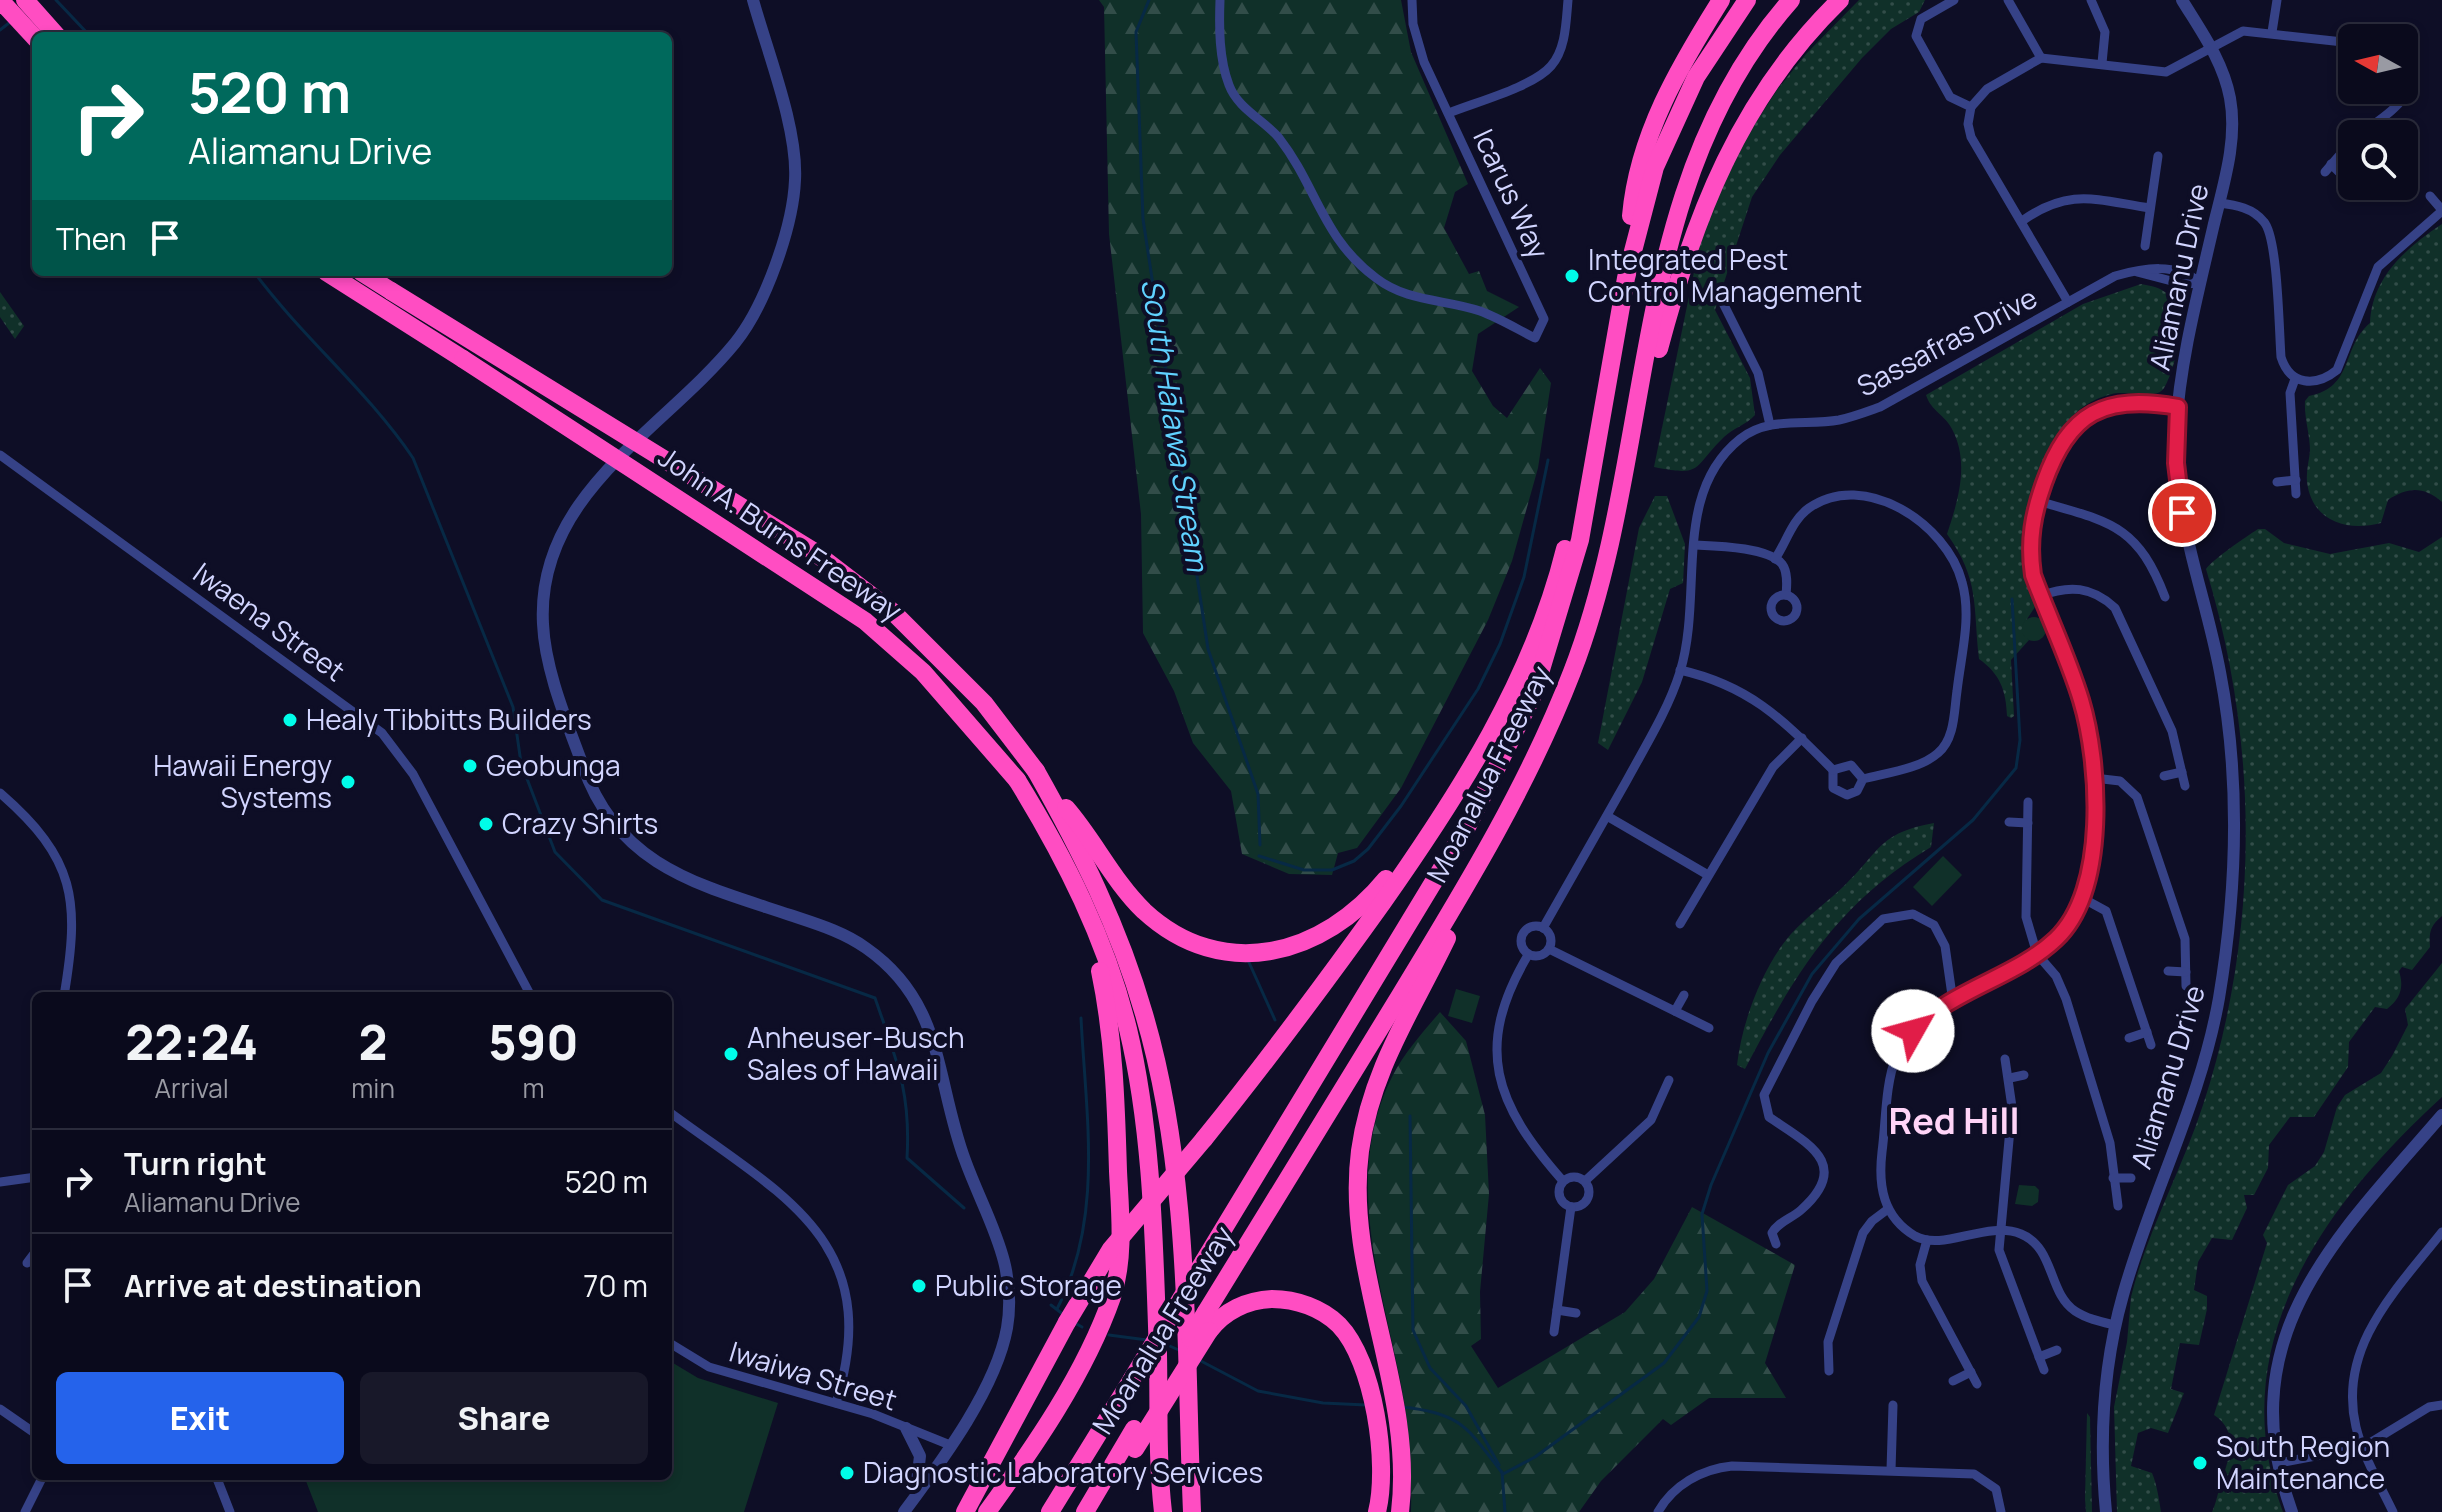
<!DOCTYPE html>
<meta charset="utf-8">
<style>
body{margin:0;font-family:Manrope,sans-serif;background:#181829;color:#f1f3f6;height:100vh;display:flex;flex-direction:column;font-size:30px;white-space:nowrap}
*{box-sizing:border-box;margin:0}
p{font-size:26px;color:#999aa3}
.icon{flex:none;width:44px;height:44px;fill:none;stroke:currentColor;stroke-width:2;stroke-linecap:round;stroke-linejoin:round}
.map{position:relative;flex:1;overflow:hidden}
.side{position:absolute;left:32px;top:992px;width:640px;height:488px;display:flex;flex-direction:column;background:#0a0a1c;border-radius:12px;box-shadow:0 4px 12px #0003,0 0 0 2px #2a2b3b}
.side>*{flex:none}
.banner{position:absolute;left:32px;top:32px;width:640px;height:244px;border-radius:12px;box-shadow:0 4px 12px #0003,0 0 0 2px #2a2b3b;background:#00695c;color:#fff;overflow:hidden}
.needle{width:52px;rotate:278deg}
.buttons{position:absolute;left:2338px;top:24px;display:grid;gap:16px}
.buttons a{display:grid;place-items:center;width:80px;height:80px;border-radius:12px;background:#0a0a1c;box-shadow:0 4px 12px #0003,0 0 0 2px #2a2b3b;font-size:40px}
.pin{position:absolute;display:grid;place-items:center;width:68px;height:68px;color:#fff;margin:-34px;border:4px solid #fff;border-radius:50%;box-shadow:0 2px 8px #0007}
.me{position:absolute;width:88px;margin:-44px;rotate:52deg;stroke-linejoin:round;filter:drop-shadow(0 0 6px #0008)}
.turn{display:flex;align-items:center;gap:28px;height:168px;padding:0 24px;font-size:36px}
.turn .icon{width:104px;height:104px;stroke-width:2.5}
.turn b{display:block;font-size:56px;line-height:68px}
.then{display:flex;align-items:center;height:76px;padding:0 24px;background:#0003;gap:16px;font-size:30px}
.eta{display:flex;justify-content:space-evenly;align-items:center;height:136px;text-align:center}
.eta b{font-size:48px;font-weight:800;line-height:56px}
.primary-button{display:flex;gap:16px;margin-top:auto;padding:16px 24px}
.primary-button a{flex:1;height:92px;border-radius:12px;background:#2563eb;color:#fff;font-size:32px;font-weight:800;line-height:92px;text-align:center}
.primary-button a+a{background:#181829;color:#f1f3f6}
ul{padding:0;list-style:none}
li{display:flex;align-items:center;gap:24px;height:104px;padding:0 24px;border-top:2px solid #2a2b3b}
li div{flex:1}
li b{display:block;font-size:30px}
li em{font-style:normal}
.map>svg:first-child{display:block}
.grass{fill:url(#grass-dots)}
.forest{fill:url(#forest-firs)}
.park{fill:#103029}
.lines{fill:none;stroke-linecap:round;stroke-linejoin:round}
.stream{stroke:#072945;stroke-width:3}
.minor{stroke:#364287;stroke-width:9}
.tertiary{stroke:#364287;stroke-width:12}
.motorway{stroke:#ff4dc2;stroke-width:18}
.motorway-bridge{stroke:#ff4dc2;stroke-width:18}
.route-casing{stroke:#92132f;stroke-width:20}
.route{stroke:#e11d48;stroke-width:14}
.poi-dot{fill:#00fde9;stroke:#0e0e26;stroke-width:3}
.labels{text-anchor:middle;stroke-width:8;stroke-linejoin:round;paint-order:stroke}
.street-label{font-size:28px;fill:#d2d5ff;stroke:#0e0e26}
.poi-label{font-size:28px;fill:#d2d5ff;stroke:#0e0e26;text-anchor:start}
.water-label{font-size:30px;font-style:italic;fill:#60d2ff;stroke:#0e0e26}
.district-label{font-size:36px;font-weight:bold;fill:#ffd4f7;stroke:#0e0e26}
</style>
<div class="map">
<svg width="2442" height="1512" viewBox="0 0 2442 1512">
<defs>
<pattern id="grass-dots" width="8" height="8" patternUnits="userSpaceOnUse" patternTransform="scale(2)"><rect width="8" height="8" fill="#103029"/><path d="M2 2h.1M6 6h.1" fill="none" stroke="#324d49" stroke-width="1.8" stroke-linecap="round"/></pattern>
<pattern id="forest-firs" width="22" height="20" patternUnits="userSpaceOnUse" patternTransform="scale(2)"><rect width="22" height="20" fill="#103029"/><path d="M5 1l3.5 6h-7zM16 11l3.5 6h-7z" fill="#324d49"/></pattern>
</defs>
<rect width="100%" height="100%" fill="#0e0e26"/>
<g class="grass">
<path d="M1859,0H1925L1919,12L1891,29L1862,58L1780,155L1752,197L1715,310L1750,378L1755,415C1746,425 1733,428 1724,437C1692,468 1704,477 1654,467L1702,233L1736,153L1777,90L1806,54Z"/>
<path d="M2442,224V502C2423,486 2408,487 2388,500L2381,523C2346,532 2312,521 2307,482C2306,471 2309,461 2310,451C2310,434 2304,418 2305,401L2309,396C2355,387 2341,347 2370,323C2372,277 2406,248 2442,224Z"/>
<path d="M2141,284C2151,286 2161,287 2168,295C2187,315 2177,366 2164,388C2156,401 2126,390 2112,394C2061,406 2045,457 2032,500C2029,511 2023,524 2022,535C2021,559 2029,585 2035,607L2023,625L2029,640L2011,660L2014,716L2011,718L2007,716C2006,690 2000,674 1979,659C1973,606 1980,580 1947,534C1958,501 1970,463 1952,429C1945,415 1931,411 1926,395L2083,304Z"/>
<path d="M0,292L24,326L15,339L0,317Z"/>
<path d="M1655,496H1667L1685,544L1683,583L1670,589L1642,682L1608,750L1598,743L1639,528Z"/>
<path d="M2258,529H2265L2284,543L2330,554L2389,543L2419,552L2442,537V916C2430,926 2429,932 2430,947L2412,970L2402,967L2399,971C2404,987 2401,998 2387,1009L2375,1007L2349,1042L2348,1067L2314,1117H2290L2269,1145L2268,1168L2254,1195H2244L2247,1208L2232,1240L2212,1238L2198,1262L2194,1290L2207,1296V1309L2199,1345L2180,1343L2171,1389L2184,1393L2168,1433L2151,1428L2138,1433L2131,1466L2152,1473C2157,1485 2159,1499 2161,1512H2117L2114,1407L2127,1342L2131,1297C2147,1231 2182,1170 2203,1105C2260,931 2259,743 2206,569C2213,559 2246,537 2258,529Z"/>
<path d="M1934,823L1931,847C1836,904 1795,974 1745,1069L1737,1065C1742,1022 1762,967 1791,934C1807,916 1829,901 1846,884C1881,850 1879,833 1934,823Z"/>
<path d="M2442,963V1097C2323,1206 2221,1345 2283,1512H2212C2217,1501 2218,1491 2222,1480C2229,1458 2239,1431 2214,1415L2267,1243L2263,1235L2288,1185L2315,1166L2324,1152L2337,1107L2345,1095L2381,1073L2392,1056L2408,1025L2405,1009Z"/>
<path d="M2087,1413L2090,1417L2092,1512H2086L2085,1499Z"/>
</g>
<g class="forest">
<path d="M1099,0H1401L1411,52L1468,184L1455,192L1444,228L1469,274L1479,271L1487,291L1519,307L1478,334L1472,371L1493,406L1507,418L1540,368L1551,383L1538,468L1512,561L1488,620L1401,788L1357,848L1338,853L1332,875L1289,874L1242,854L1231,791L1193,743L1174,691L1143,633L1141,514L1109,234L1104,7Z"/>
<path d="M1440,1012L1466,1041L1485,1115L1489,1194L1480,1292L1481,1339L1471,1346L1498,1388L1625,1312L1654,1279L1692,1207L1795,1265L1765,1363L1786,1398H1709L1671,1425L1663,1419L1601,1481L1579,1512H1411C1412,1467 1409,1423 1400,1379C1380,1280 1343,1173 1393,1075C1405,1052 1423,1032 1440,1012Z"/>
</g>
<g class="park">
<circle cx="2034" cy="629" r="12"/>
<path d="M1943,856L1962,875L1932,906L1913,887Z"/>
<path d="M1456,989L1480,996L1472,1023L1448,1016Z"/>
<path d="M2019,1185L2035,1186L2039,1190L2038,1202L2032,1206L2015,1204Z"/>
<path d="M668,1360L698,1378L778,1403L744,1512H318L304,1476H668Z"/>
</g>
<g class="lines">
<g class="stream">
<path d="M56,0L90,36"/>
<path d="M1149,0L1136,32L1143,219L1208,649L1258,794L1260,845"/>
<path d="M0,30L9,23"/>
<path d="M254,272C303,338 367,390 413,458L513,707L521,763L555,852L602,900L875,998C896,1059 911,1091 907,1158L964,1208"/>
<path d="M1259,856L1304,870H1332L1354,861L1368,849L1401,806L1478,689L1500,644L1524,577L1548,460"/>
<path d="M1247,958L1275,1020"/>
<path d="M1410,1116L1413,1330L1430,1368L1466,1406L1499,1465"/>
<path d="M1026,1284L1038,1294"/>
<path d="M1051,1305L1064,1315"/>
<path d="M1057,1309C1104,1218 1086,1117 1081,1018"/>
<path d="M1073,1322L1082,1327"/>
<path d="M1109,1335L1147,1340"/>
<path d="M1163,1343L1181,1351"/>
<path d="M1199,1360L1258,1391L1323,1403L1366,1405"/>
<path d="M1402,1407C1463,1413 1468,1429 1503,1474"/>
<path d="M1502,1472L1505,1512"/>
<path d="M1503,1474L1535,1457L1664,1363L1699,1317L1707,1291L1702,1214L1711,1185L1768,1053L1812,974L1859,919L1973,820L2016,768L2020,740L2012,599"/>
</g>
<g class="minor">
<path d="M1220,0C1219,27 1219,59 1229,85C1238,109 1264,120 1279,138C1317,187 1322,238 1376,278C1407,302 1444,299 1480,311C1499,318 1517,329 1535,338L1544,319L1424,62L1413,24L1412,0"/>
<path d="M1954,0L1921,19L1916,36L1950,97L1971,107L1968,124L1971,137L2068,302"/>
<path d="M2008,0L2041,58"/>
<path d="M2091,0L2105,32L2102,63"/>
<path d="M2272,32L2277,0"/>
<path d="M1971,107L1987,89L2041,58L2166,72L2243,31L2352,43"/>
<path d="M1449,113C1476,102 1533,87 1551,66C1566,49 1566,22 1568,0"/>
<path d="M2361,134C2386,114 2426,94 2404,58"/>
<path d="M2331,164L2341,174"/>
<path d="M2325,172L2352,141"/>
<path d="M2430,196L2442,210"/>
<path d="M2219,203C2236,205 2253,208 2264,222C2278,238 2279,331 2281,357C2290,386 2316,387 2337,370L2378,267L2442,211"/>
<path d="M2022,221C2070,187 2096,200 2150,208"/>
<path d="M2145,246L2158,156"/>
<path d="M2137,272L2183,284L2201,283"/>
<path d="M1723,303L1758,373L1770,425"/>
<path d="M2295,379L2290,393L2296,494"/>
<path d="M0,455L382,733L413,774L531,996"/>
<path d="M2277,482L2296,480"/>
<path d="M2038,501C2110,522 2137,524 2165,597"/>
<path d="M1695,545C1716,546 1768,547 1782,564C1788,572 1787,585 1786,595"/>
<path d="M1775,559C1786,543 1792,520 1809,508C1864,469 1947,524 1962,582C1972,617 1961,655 1957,691C1954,711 1955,739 1938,753C1920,769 1886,773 1863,779L1857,791L1847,795L1833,788V770"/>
<circle cx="1784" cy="608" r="13"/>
<path d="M2040,596C2069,585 2092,586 2115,608L2172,731L2185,786"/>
<path d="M1680,670C1751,686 1784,721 1833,770"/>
<path d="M1833,770L1851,765L1863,779"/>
<path d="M2164,776L2182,772"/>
<path d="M2094,778L2120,781L2137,797L2185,939L2186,986"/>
<path d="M0,793C76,859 80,900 64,996"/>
<path d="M2028,802L2026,917L2037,954L2056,976L2066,999L2110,1143L2118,1206"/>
<path d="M1607,816L1708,875"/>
<path d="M2009,822L2028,823"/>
<path d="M2084,899L2106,911L2151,1045"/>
<path d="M1680,924L1773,767L1802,738"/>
<circle cx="1536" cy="941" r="15"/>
<path d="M1543,928C1571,879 1599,830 1627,780C1646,745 1668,710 1680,672C1704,594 1671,494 1740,439C1768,416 1806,426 1839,420C1853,417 1866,412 1880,407L2115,276C2144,268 2175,262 2201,283"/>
<path d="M1549,949L1709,1028"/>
<path d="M1528,955C1473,1048 1495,1104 1563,1181"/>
<path d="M2168,971L2186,972"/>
<path d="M1675,1011L1684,995"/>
<path d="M2129,1038L2147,1032"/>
<path d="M2005,1059L2012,1107L1999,1250L2044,1370"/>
<path d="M2010,1078L2024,1075"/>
<path d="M668,1111C781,1195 886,1240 836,1403"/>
<circle cx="1574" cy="1192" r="15"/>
<path d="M2113,1178H2131"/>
<path d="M1585,1181L1651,1120L1669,1080"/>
<path d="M0,1182L36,1177"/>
<path d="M1927,1240L1920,1265L1922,1281L1977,1384"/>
<path d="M1776,1244L1772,1233C1778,1222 1792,1218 1801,1210C1853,1164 1807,1143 1769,1117L1764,1095L1812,1001L1836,963L1883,919L1913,914L1934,925L1945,946L1953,1002"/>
<path d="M27,1263L36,1251"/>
<path d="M1557,1310L1576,1313"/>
<path d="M2115,1325C2102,1322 2087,1319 2075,1311C2048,1293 2055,1248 2021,1234C1986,1220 1944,1252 1915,1236C1883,1217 1878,1186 1882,1152C1886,1122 1885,1085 1896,1057C1929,978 2055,983 2085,896C2092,874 2092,847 2093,824C2094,782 2094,740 2081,698C2067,656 2048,616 2033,575C2028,541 2033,514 2044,483C2069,411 2104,395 2178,407"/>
<path d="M1554,1332L1571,1207"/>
<path d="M668,1342L709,1367L873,1414L950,1445"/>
<path d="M2039,1357L2057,1350"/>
<path d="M1829,1371L1828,1342L1863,1233L1872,1221L1888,1209"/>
<path d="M1953,1381L1971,1372"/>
<path d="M0,1409L36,1434"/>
<path d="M2279,1463L2363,1447L2429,1407L2442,1405"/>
<path d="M1891,1470L1893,1405"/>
<path d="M216,1476L230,1512"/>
<path d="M25,1512L43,1476"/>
<path d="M1658,1512C1673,1485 1702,1469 1732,1466L1974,1474L1996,1489L2001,1512"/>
<path d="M2393,1512C2380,1485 2363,1456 2356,1427C2337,1347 2397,1289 2442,1232"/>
</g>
<g class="tertiary">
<path d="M753,0C767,51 798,128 795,180C793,227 765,306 735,343C664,430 536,494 543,624C545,670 567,722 583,766C618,867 700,885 790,915C817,924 844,932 866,948C945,1003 935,1080 965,1160C986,1218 1018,1263 1007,1328C996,1389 941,1462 904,1512"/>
<path d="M906,1428L920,1456L916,1490"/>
<path d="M2106,1512C2099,1439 2103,1366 2123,1295C2151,1195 2201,1101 2219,998C2237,890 2241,781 2220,672C2205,591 2171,512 2176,428C2180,361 2198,293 2213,228C2223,186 2238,141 2230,98C2223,61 2201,31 2182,0"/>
<path d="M2292,1512C2228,1336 2338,1236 2442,1115"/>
</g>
<g class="motorway">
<path d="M0,0L36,39"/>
<path d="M25,0L57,36"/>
<path d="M1631,216C1638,136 1679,67 1721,0"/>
<path d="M326,272L463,359"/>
<path d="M361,272L391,291"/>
<path d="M1659,349C1694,217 1740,97 1840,0"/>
<path d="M1036,771C1080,849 1119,927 1144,1014C1191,1173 1185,1347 1192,1512"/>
<path d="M1017,780C1065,858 1106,939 1128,1029C1153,1134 1154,1247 1158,1354C1159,1407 1157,1460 1163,1512"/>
<path d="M1066,808C1094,840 1113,881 1144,911C1223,984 1324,955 1386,879"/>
<path d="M1204,1139C1266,1062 1325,983 1383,902C1459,794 1533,679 1565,549"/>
<path d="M1204,1261L1468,825L1534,693L1580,540L1626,278L1655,167L1696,77L1747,0"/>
<path d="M1206,1312C1271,1206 1336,1101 1401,994C1464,890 1528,786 1572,672C1658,450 1625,188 1791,0"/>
<path d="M1209,1331C1224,1311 1247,1300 1272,1299C1296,1299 1322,1308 1339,1325C1374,1361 1389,1464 1377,1512"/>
<path d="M965,1512L1067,1322"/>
<path d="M987,1512C1034,1447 1085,1374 1112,1297C1125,1257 1120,1212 1118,1171C1116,1103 1114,1038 1100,971"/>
<path d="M1050,1512L1132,1379"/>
<path d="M1085,1512L1134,1429"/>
<path d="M1400,1512C1415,1389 1344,1273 1360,1151C1371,1070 1413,1009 1447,938"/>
</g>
<g class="motorway-bridge">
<path d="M391,291L813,551L894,613L984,703L1036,771"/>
<path d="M463,359L865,621L923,672L1017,780"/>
<path d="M1067,1322L1111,1249L1204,1139"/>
<path d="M1190,1338L1206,1312"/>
<path d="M1132,1379L1204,1261"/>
<path d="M1135,1449L1209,1331"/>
</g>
</g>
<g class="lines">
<g class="route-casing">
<path id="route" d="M1913,1031C1952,989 2015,978 2056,939C2108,890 2100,763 2081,700C2068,657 2048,616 2033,575C2028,541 2033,514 2044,483C2069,412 2104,394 2178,407L2176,463L2182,513"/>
</g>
<use href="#route" class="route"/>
</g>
<g class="poi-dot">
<circle cx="1572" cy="276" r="8"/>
<circle cx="290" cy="720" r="8"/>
<circle cx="470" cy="766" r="8"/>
<circle cx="348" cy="782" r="8"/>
<circle cx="486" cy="824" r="8"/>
<circle cx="731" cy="1054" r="8"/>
<circle cx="919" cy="1286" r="8"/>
<circle cx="2200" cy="1463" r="8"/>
<circle cx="847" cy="1473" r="8"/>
</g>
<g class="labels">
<g class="street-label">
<text transform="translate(1511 194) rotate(65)" y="10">Icarus Way</text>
<text transform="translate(2179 277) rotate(-78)" y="10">Aliamanu Drive</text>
<text transform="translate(1947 342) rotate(-28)" y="10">Sassafras Drive</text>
<text transform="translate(780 534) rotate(34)" y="10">John A. Burns Freeway</text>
<text transform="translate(269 622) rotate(36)" y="10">Iwaena Street</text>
<text transform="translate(1489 774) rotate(-63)" y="10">Moanalua Freeway</text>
<text transform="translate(2168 1077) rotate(-73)" y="10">Aliamanu Drive</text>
<text transform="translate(1163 1330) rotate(-58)" y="10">Moanalua Freeway</text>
<text transform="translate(813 1376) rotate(17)" y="10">Iwaiwa Street</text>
</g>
<g class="poi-label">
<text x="1588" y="270">Integrated Pest<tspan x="1588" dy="32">Control Management</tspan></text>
<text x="306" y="730">Healy Tibbitts Builders</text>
<text x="332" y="776" text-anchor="end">Hawaii Energy<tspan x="332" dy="32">Systems</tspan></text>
<text x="486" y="776">Geobunga</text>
<text x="502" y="834">Crazy Shirts</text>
<text x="747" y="1048">Anheuser-Busch<tspan x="747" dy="32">Sales of Hawaii</tspan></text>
<text x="935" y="1296">Public Storage</text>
<text x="2216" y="1457">South Region<tspan x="2216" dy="32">Maintenance</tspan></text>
<text x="863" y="1483">Diagnostic Laboratory Services</text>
</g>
<g class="water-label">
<text transform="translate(1174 425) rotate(81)" y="10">South Hālawa Stream</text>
</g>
<g class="district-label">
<text x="1954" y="1134">Red Hill</text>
</g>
</g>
</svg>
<div class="buttons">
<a><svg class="needle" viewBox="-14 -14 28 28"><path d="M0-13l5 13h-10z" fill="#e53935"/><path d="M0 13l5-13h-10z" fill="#999aa3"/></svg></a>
<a><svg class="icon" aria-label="search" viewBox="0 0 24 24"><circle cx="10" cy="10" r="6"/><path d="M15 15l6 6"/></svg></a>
</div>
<div class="pin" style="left:2182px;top:513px;background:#d93025"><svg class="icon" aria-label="arrive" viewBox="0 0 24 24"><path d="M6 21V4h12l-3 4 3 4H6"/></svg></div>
<svg class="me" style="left:1913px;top:1031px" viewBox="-20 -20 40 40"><circle r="19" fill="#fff"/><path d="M0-13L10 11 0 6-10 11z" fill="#e11d48"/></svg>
<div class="banner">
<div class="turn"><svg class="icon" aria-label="right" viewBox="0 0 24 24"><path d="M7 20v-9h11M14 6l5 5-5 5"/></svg><div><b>520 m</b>Aliamanu Drive</div></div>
<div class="then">Then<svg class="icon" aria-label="arrive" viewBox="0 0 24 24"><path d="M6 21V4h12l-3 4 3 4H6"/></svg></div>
</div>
<section class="side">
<div class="eta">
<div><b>22:24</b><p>Arrival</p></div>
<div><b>2</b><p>min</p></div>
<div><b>590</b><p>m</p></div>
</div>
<ul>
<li><svg class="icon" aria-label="right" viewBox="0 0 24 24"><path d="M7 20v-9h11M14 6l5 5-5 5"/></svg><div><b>Turn right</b><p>Aliamanu Drive</p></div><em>520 m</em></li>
<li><svg class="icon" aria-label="arrive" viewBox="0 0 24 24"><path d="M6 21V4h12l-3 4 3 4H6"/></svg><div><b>Arrive at destination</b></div><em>70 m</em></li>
</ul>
<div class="primary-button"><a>Exit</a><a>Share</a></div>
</section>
</div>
